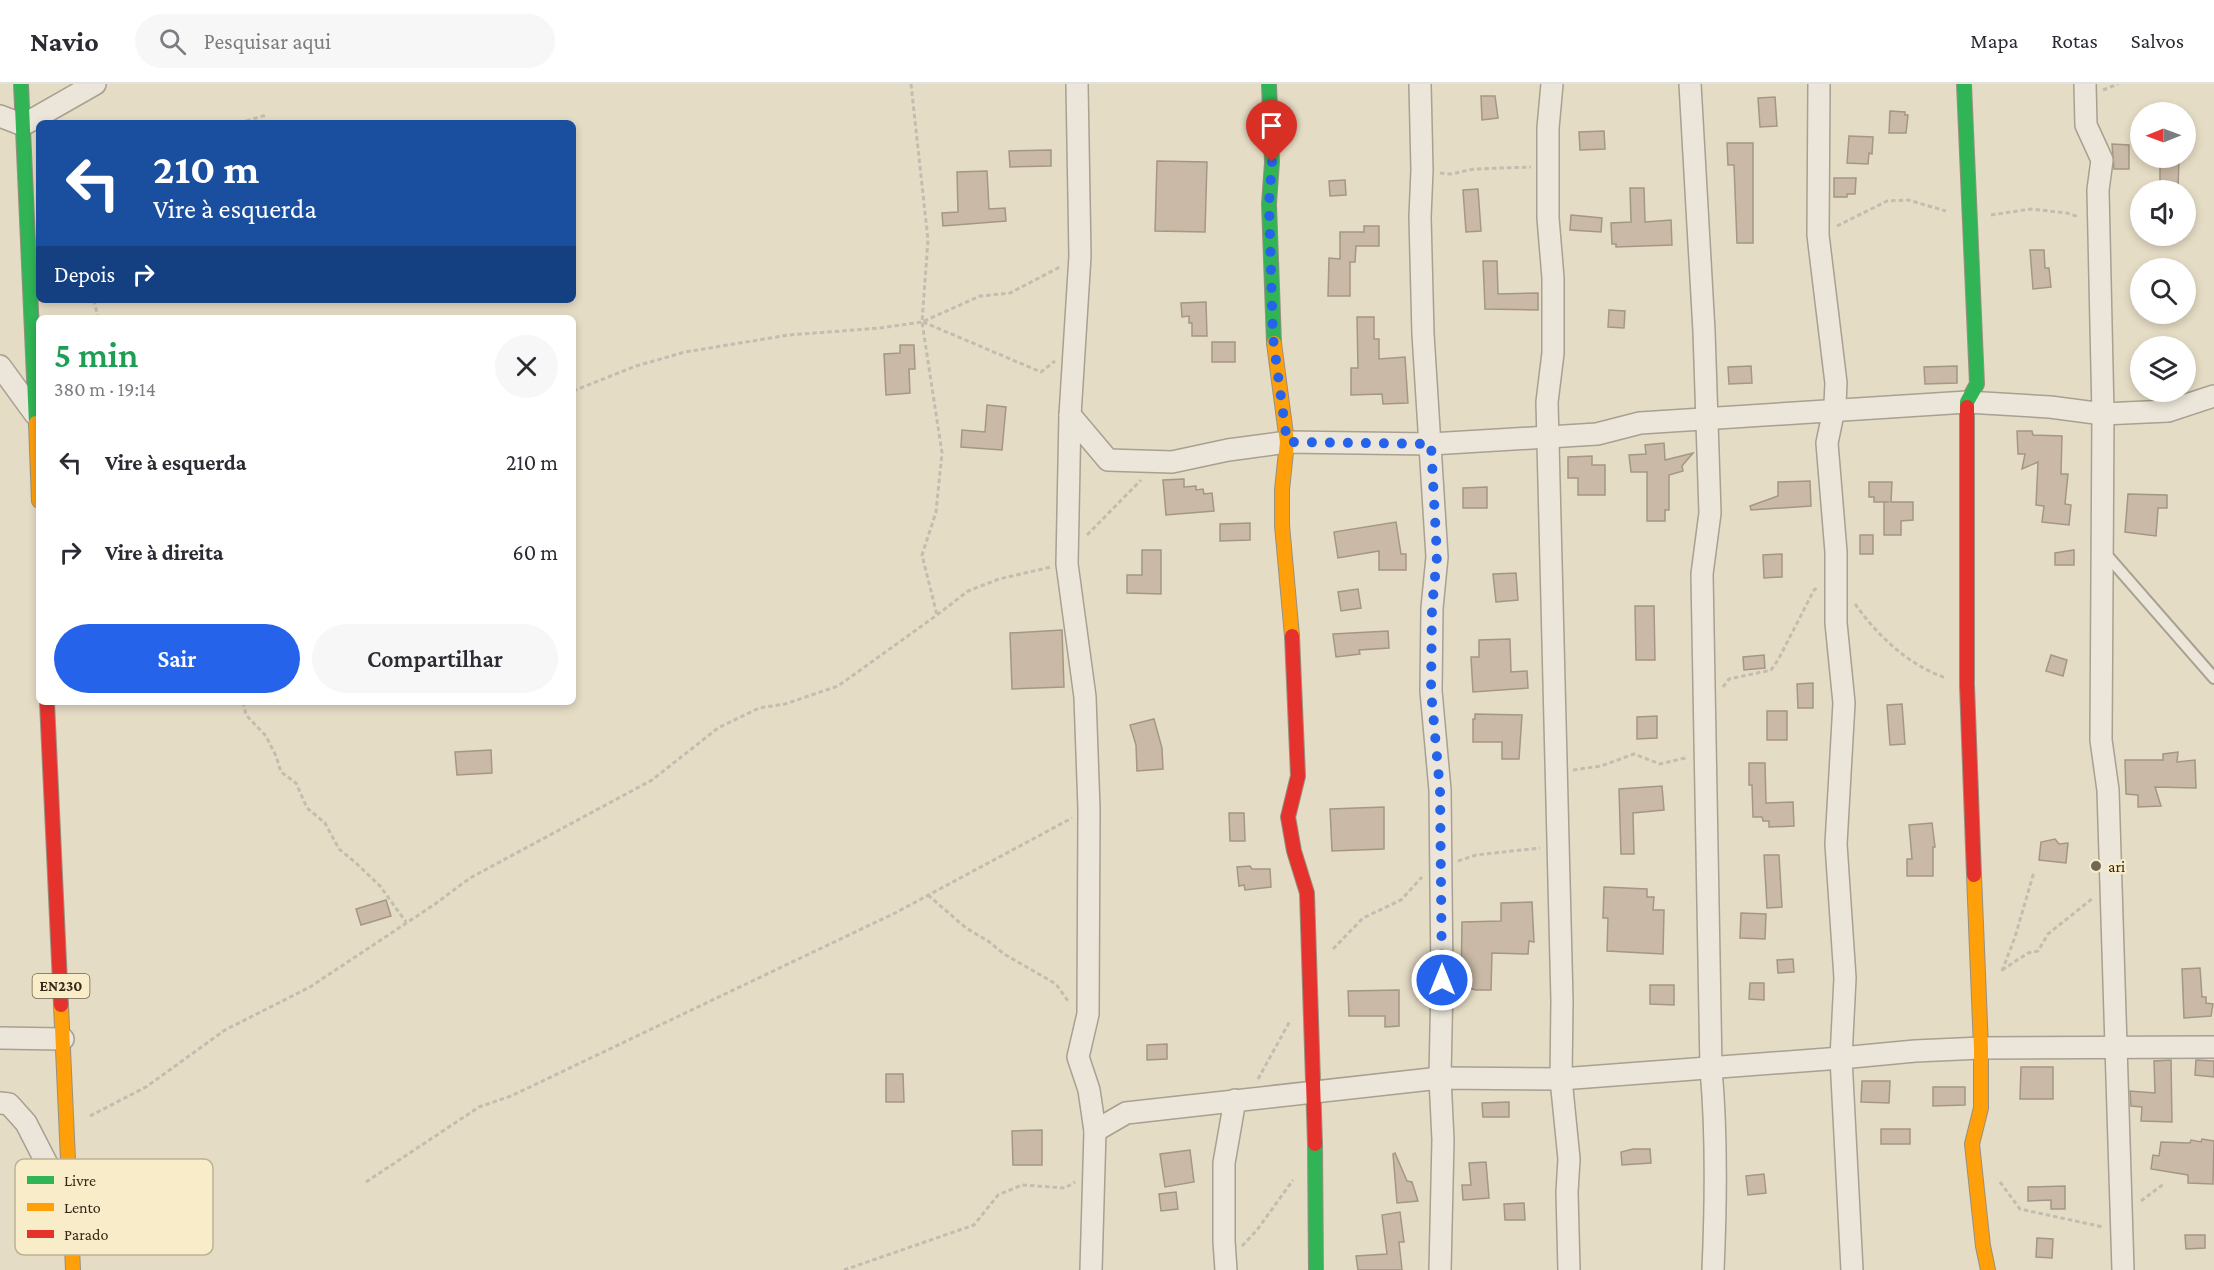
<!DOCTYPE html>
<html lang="pt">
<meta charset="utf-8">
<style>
body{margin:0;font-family:"Crimson Pro",serif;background:#f7f7f7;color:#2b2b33;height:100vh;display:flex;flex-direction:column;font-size:22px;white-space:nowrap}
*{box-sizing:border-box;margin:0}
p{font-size:20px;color:#7c7c81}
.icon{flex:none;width:33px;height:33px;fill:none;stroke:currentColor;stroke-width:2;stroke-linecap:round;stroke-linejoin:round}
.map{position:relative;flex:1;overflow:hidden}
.drawer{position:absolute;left:36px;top:231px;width:540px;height:390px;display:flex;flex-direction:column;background:#fff;border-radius:9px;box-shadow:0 3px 9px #0003}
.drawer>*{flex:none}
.guide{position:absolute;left:36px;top:36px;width:540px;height:183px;border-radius:9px;box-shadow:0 3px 9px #0003;background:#1a4fa0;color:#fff;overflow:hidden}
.needle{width:39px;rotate:269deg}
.tools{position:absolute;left:2130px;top:18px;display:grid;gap:12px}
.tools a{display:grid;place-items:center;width:66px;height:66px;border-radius:50%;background:#fff;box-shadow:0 3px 9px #0003;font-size:30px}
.pin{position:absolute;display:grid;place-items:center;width:51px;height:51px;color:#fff;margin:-62px -26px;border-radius:50% 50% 50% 0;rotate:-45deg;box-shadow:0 0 6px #0007}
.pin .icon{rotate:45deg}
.me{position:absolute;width:66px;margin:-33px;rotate:0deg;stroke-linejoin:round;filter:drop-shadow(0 0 4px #0008)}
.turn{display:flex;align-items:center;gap:21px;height:126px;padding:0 18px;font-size:27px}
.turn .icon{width:78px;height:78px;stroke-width:2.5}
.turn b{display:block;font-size:42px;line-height:51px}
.then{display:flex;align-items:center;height:57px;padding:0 18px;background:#0003;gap:12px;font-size:22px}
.round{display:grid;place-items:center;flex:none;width:63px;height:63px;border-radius:32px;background:#f7f7f7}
.summary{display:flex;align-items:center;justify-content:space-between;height:102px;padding:0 18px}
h1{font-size:36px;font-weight:600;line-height:45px;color:#1e9e55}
.action{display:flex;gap:12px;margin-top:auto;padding:12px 18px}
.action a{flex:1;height:69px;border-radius:36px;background:#2563eb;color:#fff;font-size:24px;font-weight:600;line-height:69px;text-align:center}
.action a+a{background:#f7f7f7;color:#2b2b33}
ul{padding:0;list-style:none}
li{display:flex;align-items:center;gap:18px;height:90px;padding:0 18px}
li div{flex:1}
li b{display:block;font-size:22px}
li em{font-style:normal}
header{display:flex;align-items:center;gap:36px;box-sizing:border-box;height:84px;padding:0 30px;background:#fff;border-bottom:2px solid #e1e1e2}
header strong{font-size:28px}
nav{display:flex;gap:33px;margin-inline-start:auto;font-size:21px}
.search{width:420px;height:54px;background:#f7f7f7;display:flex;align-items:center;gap:15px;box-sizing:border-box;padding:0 21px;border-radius:33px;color:#7c7c81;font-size:22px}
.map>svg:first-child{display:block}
.building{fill:#c9b9a6;stroke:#a49785;stroke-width:1.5}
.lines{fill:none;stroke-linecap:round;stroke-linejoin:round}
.lane-casing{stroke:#a8a090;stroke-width:14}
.street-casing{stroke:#a8a090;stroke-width:24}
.fast-casing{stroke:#989080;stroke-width:16}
.slow-casing{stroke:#989080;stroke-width:16}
.jam-casing{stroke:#989080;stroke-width:16}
.path{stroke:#c3bdb0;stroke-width:3;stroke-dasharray:4.5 3;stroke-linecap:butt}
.lane{stroke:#ebe6d9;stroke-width:10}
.street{stroke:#ebe6d9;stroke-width:21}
.fast{stroke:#30b455;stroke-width:14}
.slow{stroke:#ff9f0a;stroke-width:14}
.jam{stroke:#e5322d;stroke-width:14}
.route{stroke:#2563eb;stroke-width:10;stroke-dasharray:0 18}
.poi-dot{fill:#736755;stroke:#f8ecc9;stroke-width:2}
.labels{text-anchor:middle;stroke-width:4.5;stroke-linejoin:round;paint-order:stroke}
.shield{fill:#f8ecc9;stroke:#70634e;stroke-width:1.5}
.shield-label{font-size:15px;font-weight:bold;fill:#362819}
.poi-label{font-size:16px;fill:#362819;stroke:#f8ecc9;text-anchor:start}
.key{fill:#f8ecc9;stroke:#beb194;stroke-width:1.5}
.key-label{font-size:16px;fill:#362819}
</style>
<header>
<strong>Navio</strong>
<div class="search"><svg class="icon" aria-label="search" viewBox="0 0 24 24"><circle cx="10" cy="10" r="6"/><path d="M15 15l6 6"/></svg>Pesquisar aqui</div>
<nav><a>Mapa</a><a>Rotas</a><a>Salvos</a></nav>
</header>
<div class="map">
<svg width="2214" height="1186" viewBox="0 0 2214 1186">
<rect width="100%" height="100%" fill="#e5dcc5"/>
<g class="building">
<path d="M1481,12H1495L1498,34L1482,36Z"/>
<path d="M1775,13L1777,42L1760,43L1758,14Z"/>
<path d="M1890,27L1905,28V31H1908L1906,49H1889Z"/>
<path d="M1604,47L1605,65L1580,66L1579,48Z"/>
<path d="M1849,52L1873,53L1872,70L1869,69L1868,80L1847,79Z"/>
<path d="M1727,59H1753V159H1737L1734,81H1728Z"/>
<path d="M2112,60L2129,61V85H2114Z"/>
<path d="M1051,66V82L1010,83L1009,67Z"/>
<path d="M2160,74H2179L2178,105H2160Z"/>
<path d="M1157,77L1207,78L1205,148L1155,147Z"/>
<path d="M987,87L989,125L1005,124L1006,137L943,142L942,129L958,128L957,88Z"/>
<path d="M1834,94H1856L1855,110H1847V113H1834Z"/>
<path d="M1345,96L1346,111L1330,112L1329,97Z"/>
<path d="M1630,104H1644L1645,138L1671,136L1672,161L1616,163V160H1612L1611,139L1631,138Z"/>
<path d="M1478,105L1481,147L1466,148L1463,106Z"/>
<path d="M1571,131L1602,134L1601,148L1570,146Z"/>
<path d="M1364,142H1379V162H1356L1355,178H1350V212H1328L1329,174L1340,175V148H1364Z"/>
<path d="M2030,166H2044L2045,184H2049L2051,203L2033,205Z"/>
<path d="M1483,177H1497L1498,210L1538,209V226L1485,225Z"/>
<path d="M1206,218L1207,252H1192V239H1189V232L1182,233L1181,219Z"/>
<path d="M1609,226L1625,227L1624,244L1608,243Z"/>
<path d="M1357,233H1374V255H1379V275L1405,273L1408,319L1383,320L1382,310L1351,311V284H1358Z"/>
<rect x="1212" y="258" width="23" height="20"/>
<path d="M900,261H914L915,285H909L910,309L886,311L884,270L900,269Z"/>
<path d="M1751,282L1752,299L1729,300L1728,283Z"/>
<path d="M1957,282V299L1925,300L1924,283Z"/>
<path d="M987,321L1006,323L1002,366L961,363L962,346L985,348Z"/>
<path d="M2017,347H2032L2033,351L2062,352L2061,390H2068L2065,420L2071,421L2069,441L2042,438L2044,422L2036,421L2038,378L2022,385L2025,370H2018Z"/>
<path d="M1664,359L1665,376L1693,369L1682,382L1683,387L1669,391V426H1665V437H1647V388H1631L1629,371L1646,370L1645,361Z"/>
<path d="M1592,372V381H1605V411H1578V394H1568V373Z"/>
<path d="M1184,395V403L1196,402V406L1203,405L1204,410L1212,409L1214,427L1166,431L1163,396Z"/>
<path d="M1810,397L1811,422L1751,426L1750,422L1778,412V398Z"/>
<path d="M1869,398H1892L1891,418H1913V436L1901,437V451H1884V418H1889H1874V413H1869Z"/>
<path d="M1487,403V424H1463V404Z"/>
<path d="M2128,410L2167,411V424H2158L2156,452L2125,448Z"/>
<path d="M1396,438L1401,470H1406V486H1379V467L1338,474L1334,448Z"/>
<path d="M1250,439V456L1220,457V440Z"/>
<rect x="1860" y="451" width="13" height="19"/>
<path d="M1142,466H1161V510L1127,509V491H1142Z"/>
<path d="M2074,466V481H2055V469Z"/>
<path d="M1782,470V493L1764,494L1763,471Z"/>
<path d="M1516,489L1518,516L1496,518L1493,490Z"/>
<path d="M1358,505L1361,524L1341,527L1338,508Z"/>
<path d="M1635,522H1654L1655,576H1636Z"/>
<path d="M1062,546L1064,603L1012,605L1010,549Z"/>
<path d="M1388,547L1389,564L1359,566L1360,570L1336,573L1333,550Z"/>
<path d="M1510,555L1511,588L1527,587L1528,604L1473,608L1471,573H1479V556Z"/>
<path d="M1764,571L1765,584L1744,586L1743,573Z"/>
<path d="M2051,571L2067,576L2063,592L2046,587Z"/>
<path d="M1813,599V624H1798L1797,600Z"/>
<path d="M1902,620L1905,660L1890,661L1887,621Z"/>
<rect x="1767" y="627" width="20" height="29"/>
<path d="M1475,630L1522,631L1519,675H1502V658H1473V635H1475Z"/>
<path d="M1657,632V654L1637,655V633Z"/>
<path d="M1154,635L1162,664L1163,685L1137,687L1136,661L1130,641Z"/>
<path d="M491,666L492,689L457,691L455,668Z"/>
<path d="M2178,668L2177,678L2195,676L2196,704L2155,703L2161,722L2138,723V711L2126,710L2125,676H2163V670Z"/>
<path d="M1749,679H1765L1766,719L1793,718L1794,742L1769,743V737H1763L1762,733H1753L1752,701H1749Z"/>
<path d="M1662,702L1664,726L1633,729L1634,770H1621L1619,705Z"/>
<path d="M1384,723V765L1332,767L1330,725Z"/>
<path d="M1229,729H1244L1245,757H1230Z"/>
<path d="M1932,739L1935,763H1933V792H1907V775H1912L1909,741Z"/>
<path d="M2055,755L2059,760L2068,759L2066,779L2039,776L2041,758Z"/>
<path d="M1764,771H1779L1782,823L1767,824Z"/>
<path d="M1250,782L1252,785H1270L1271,803L1245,806L1244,801L1239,802L1237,783Z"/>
<path d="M1604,803L1647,805V813H1654L1653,826H1664L1663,870L1607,867L1608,834H1603Z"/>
<path d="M386,816L391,832L361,841L356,825Z"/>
<path d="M1532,818L1534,858L1529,857L1528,870L1492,869L1491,906H1476L1461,902L1462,838L1501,837V819Z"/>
<path d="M1741,829L1766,830L1765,855L1740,854Z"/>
<path d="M1793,875L1794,888L1778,889L1777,876Z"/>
<path d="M2200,884L2202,913H2206V919L2213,920L2211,932L2184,934L2182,885Z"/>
<path d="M1750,899H1764V916L1749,915Z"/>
<path d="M1650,901H1674V921L1650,920Z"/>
<path d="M1399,906V942L1385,943V932H1349L1348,907Z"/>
<path d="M1167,960V975L1147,976V961Z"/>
<path d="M2171,976L2172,1038L2141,1037L2142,1023L2131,1022L2130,1007L2155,1009L2154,977Z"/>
<path d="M2196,976L2214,977V993L2195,991Z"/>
<path d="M2021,983H2053V1015H2020Z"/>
<path d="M886,990H903L904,1018H886Z"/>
<path d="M1862,997H1890L1889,1019L1861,1018Z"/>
<path d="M1933,1003H1965V1021L1933,1022Z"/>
<path d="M1509,1018V1033H1483L1482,1019Z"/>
<rect x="1881" y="1045" width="29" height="15"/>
<path d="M1042,1046V1081H1013L1012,1047Z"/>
<path d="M2202,1055L2214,1057L2213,1100L2188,1099V1091L2151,1085L2153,1071L2159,1072L2161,1058L2190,1059L2191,1056L2201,1058Z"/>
<path d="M1633,1065H1650L1651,1079L1622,1081L1621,1068Z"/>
<path d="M1190,1066L1194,1098L1165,1103L1160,1070Z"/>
<path d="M1395,1069L1407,1097L1412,1098L1418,1117L1397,1119L1393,1070Z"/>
<path d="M1486,1078L1489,1114L1463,1116L1462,1101H1471L1469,1079Z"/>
<path d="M1764,1090L1766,1109L1748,1111L1746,1092Z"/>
<path d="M2065,1102V1125H2051V1116L2028,1117V1103Z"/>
<path d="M1176,1108L1178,1125L1161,1127L1159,1110Z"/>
<path d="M1524,1119L1525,1136H1505L1504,1120Z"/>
<path d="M1400,1128L1404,1158H1399L1402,1186H1358L1356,1172L1387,1170L1382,1131Z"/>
<path d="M2185,1151H2205V1164L2186,1165Z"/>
<path d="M2037,1154L2053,1155L2052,1174L2036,1173Z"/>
</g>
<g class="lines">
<g class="lane-casing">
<path id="lane" d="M2104,468L2214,594"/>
</g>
<g class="street-casing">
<g id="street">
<path d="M1077,0L1080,172L1070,331L1067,480L1085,613L1089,725L1088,930L1078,973L1089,1006L1095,1047L1091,1186"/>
<path d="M1420,0L1422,86L1420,133L1423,250L1437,473L1432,524L1431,607L1440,706L1442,896L1440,994L1443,1056L1440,1186"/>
<path d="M1552,0L1548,44V134L1553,194V269L1547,318L1562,917L1561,995L1569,1075L1567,1108L1569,1186"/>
<path d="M1690,0L1704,247L1710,429L1702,490L1711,985C1717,1051 1716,1119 1713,1186"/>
<path d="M1819,0L1818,151L1836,299L1835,320L1827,359L1836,468V539L1844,619L1836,760L1845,894L1841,974L1852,1186"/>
<path d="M2085,0L2086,41L2102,76L2098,106L2103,330L2101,656L2108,706L2123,1186"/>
<path d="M0,32L23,41L95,0"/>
<path d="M0,282L35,330"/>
<path d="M1070,331L1108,376L1172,378L1228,366L1287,358L1431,360L1597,350L1640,339L1967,318L2050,323L2103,330L2168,327L2214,312"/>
<path d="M0,954L63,955"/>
<path d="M0,1019L9,1020L26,1039L64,1113"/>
<path d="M1095,1047L1126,1029L1440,994L1561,995L1841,974L1915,967L1981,964L2214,963"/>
<path d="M1226,1186L1224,1157V1079L1235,1016"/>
</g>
</g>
<g class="fast-casing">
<g id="fast">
<path d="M21,0L36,339"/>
<path d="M1269,0L1272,78L1269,120L1274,259"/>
<path d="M1964,0L1977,300L1967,318V323"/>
<path d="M1315,1060L1316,1186"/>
</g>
</g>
<g class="slow-casing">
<g id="slow">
<path d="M1274,259L1287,358L1282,406V441L1292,552"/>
<path d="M36,339L39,417"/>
<path d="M1974,791L1981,964V1024L1972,1060L1983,1162L1988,1186"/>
<path d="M61,921L73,1186"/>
</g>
</g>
<g class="jam-casing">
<g id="jam">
<path d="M1967,323V601L1974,791"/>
<path d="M1292,552L1298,692L1288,733L1294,767L1307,809L1315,1060"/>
<path d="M47,618L61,921"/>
</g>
</g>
<g class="path">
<path d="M911,0L928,156L922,238L942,369L936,428L922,471L937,531"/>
<path d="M2103,6L2118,0"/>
<path d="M239,39L266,31"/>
<path d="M1440,89L1451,90L1474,85L1531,83"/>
<path d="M1991,131L2031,125L2067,129L2079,133"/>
<path d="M1837,142L1887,117L1908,116L1946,127"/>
<path d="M94,216L98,234"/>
<path d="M923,238L1041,288L1055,277"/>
<path d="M573,307L636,282L685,268L789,251L880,244L922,238L980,212L1010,209L1060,183"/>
<path d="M1087,451L1141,396"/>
<path d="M1855,520C1878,552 1908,581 1946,594"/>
<path d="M1723,603L1729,595L1771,586L1778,576L1814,506L1817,504"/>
<path d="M243,618L246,631L266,652L276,672L281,688L296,699L307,724L325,739L339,765L356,779L380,802L406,838"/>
<path d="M1573,686L1601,682L1634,670L1660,680L1685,674L1686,671"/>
<path d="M1458,777L1476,771L1540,764"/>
<path d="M928,811L966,844L988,857L1004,870L1056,900L1068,917"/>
<path d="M1333,865L1363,834L1401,816L1422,793"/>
<path d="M2002,886L2028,869L2038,867L2048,850L2093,814"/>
<path d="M2002,887L2015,853L2034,788"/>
<path d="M1258,995L1290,937"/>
<path d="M90,1032L146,1003L225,946L310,903L435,820L470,794L652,696L718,644L759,624L785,620L838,602L937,531L968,507L999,495L1051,483"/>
<path d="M366,1098L479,1023L511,1012L895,829L1072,734"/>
<path d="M2000,1098L2020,1125L2103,1143"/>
<path d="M2141,1117L2165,1099"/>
<path d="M1242,1162L1257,1146L1293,1096"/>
<path d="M844,1186L974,1141L998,1111L1022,1101L1065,1104L1075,1098"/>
</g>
<use href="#lane" class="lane"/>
<use href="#street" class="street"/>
<use href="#fast" class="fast"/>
<use href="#slow" class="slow"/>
<use href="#jam" class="jam"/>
</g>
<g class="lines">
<path class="route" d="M1272,78L1269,120L1273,254L1287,358L1431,360L1437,472L1432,524L1431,607L1440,706L1442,896"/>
</g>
<circle class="poi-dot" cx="2096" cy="782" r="6"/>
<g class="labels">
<rect class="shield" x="32.5" y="890" width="57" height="24" rx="4.5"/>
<g class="shield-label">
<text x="61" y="907">EN230</text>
</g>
<g class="poi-label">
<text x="2108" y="788">ari</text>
</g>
</g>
<rect x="15" y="1075" width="198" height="96" rx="9" class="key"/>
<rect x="27" y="1092" width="27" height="8" fill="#30b455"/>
<rect x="27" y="1119" width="27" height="8" fill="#ff9f0a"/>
<rect x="27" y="1146" width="27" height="8" fill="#e5322d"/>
<g class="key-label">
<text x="64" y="1102">Livre</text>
<text x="64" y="1129">Lento</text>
<text x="64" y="1156">Parado</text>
</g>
</svg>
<div class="tools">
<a><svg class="needle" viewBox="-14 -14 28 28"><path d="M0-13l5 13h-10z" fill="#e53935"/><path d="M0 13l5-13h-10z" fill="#7c7c81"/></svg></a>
<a><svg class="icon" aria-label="sound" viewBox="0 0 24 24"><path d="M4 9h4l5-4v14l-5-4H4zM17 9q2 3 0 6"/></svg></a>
<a><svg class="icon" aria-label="search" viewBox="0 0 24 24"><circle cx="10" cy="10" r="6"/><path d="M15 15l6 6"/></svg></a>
<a><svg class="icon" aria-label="layers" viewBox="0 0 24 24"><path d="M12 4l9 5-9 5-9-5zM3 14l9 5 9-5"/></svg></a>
</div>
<div class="pin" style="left:1272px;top:78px;background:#d93025"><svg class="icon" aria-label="arrive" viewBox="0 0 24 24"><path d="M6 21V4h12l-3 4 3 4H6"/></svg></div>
<svg class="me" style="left:1442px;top:896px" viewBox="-20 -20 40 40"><circle r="17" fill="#2563eb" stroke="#fff" stroke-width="3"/><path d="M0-11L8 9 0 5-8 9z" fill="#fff"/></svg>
<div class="guide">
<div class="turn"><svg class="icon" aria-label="left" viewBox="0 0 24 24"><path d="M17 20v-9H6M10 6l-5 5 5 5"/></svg><div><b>210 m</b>Vire à esquerda</div></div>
<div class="then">Depois<svg class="icon" aria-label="right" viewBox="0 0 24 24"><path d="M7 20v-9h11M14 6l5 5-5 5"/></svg></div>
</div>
<section class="drawer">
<div class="summary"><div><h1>5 min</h1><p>380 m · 19:14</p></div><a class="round"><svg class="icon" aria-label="close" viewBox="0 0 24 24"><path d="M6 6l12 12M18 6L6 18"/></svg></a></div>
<ul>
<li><svg class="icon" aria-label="left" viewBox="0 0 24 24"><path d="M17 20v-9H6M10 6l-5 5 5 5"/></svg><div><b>Vire à esquerda</b></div><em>210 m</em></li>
<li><svg class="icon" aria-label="right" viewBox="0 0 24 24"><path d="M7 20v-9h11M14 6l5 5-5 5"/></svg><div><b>Vire à direita</b></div><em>60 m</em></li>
</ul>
<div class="action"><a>Sair</a><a>Compartilhar</a></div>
</section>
</div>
